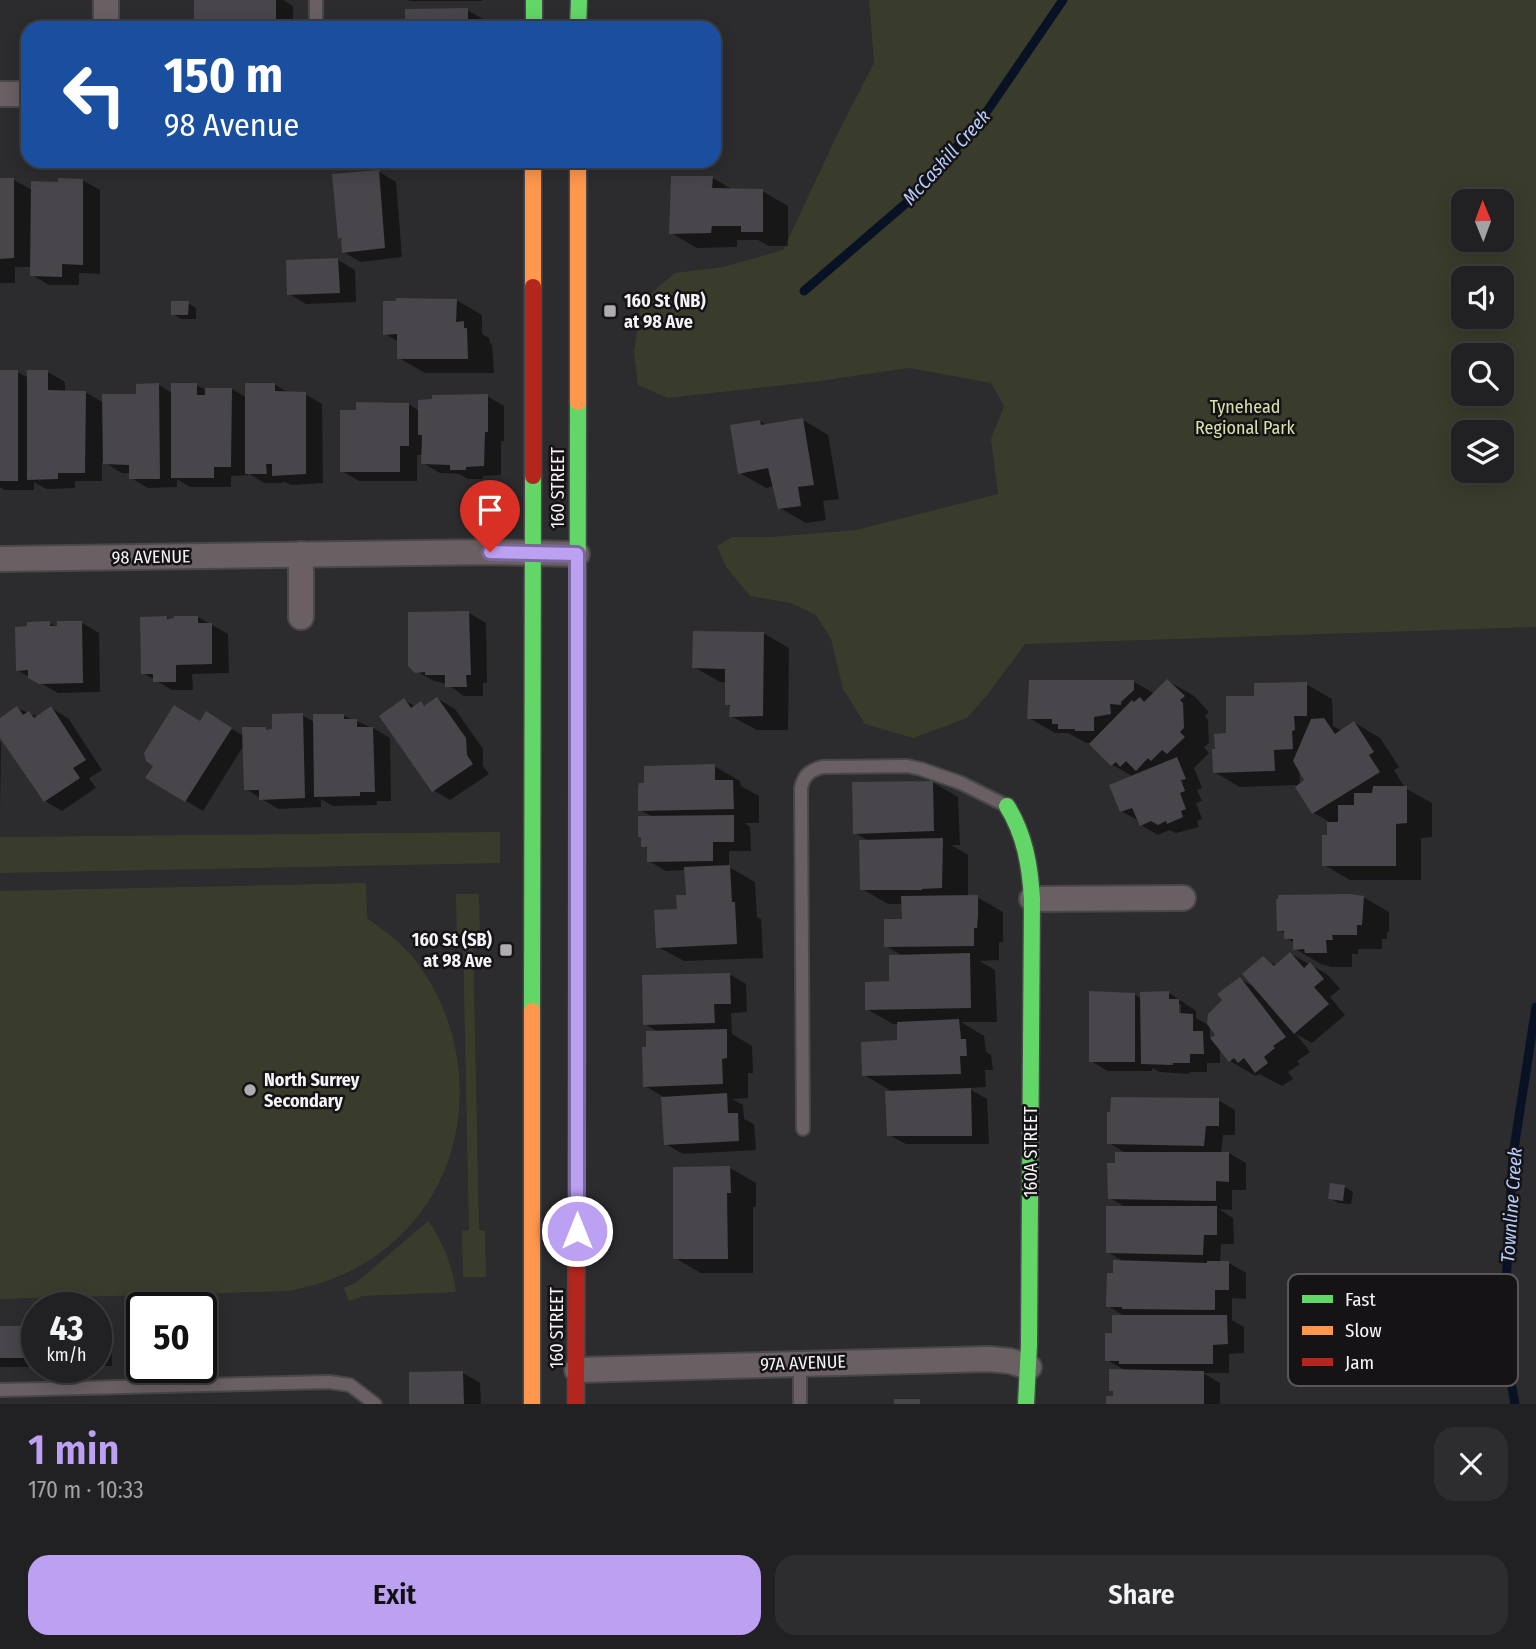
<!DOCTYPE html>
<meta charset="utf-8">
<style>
body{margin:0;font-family:"Fira Sans Condensed",sans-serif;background:#2d2d2f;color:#f1f3f6;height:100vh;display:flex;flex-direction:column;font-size:26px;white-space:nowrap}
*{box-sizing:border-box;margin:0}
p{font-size:23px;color:#a2a3a5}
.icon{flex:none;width:38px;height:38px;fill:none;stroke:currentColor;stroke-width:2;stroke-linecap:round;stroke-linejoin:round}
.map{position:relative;height:1404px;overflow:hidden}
.details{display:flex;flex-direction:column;background:#212022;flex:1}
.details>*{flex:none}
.banner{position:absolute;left:21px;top:21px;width:700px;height:147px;border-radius:21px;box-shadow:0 4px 18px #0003,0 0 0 2px #3e3e40;background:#1a4fa0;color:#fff;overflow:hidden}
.needle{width:46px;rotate:359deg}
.buttons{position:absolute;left:1451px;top:189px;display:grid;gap:14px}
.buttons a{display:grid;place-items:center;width:63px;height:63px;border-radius:14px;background:#212022;box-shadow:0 4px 18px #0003,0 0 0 2px #3e3e40;font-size:35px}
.speed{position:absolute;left:21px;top:1292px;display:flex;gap:14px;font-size:35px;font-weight:700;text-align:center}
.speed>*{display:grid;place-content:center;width:91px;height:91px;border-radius:50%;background:#212022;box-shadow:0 4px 18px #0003,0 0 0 2px #3e3e40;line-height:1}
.speed small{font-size:18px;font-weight:400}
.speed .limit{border:4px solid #111;border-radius:10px;background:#fff;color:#111}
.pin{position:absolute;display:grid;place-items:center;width:60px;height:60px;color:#fff;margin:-72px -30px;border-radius:50% 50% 50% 0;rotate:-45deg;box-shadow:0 0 7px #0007}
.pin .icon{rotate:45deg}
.me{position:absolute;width:77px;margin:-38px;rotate:0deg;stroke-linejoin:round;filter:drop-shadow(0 0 5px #0008)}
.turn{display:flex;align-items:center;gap:24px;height:147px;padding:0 28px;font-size:32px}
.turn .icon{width:91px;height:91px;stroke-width:2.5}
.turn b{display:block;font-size:49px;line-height:60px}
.round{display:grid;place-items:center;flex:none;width:74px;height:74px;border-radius:21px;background:#2d2d2f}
.summary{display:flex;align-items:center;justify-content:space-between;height:119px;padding:0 28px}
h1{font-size:42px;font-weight:600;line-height:52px;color:#bca0f2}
.button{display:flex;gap:14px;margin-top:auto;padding:14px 28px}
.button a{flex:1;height:80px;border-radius:21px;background:#bca0f2;color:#111;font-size:28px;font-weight:600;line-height:80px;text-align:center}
.button a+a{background:#2d2d2f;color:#f1f3f6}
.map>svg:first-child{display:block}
.green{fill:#3a3c2b;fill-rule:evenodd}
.shadow{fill:#0007;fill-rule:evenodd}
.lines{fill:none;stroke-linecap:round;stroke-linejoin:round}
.stream{stroke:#091224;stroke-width:9}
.building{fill:#48454b}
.lane-casing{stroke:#484749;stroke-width:16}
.street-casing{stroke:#484749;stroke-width:28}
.fast-casing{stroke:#484749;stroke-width:19}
.slow-casing{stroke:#484749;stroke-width:19}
.jam-casing{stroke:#484749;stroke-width:19}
.lane{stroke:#6a6063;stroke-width:12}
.street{stroke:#6a6063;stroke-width:24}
.fast{stroke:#63d668;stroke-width:16}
.slow{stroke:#ff974d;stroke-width:16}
.jam{stroke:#b3261e;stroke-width:16}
.route-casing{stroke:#7a689d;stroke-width:18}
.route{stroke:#bca0f2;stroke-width:12}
.poi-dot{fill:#afadb0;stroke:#151315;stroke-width:2.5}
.labels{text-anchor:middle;stroke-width:5;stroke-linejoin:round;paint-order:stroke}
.poi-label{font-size:18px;font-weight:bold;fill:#f6f3f6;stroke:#151315;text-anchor:start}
.park-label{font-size:18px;fill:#dae2ab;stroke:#151315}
.street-label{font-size:18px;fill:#f6f3f6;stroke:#151315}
.water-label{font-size:19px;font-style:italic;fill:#b6ceff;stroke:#151315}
.key{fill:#151315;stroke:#585658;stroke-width:2}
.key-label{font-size:19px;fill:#f6f3f6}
</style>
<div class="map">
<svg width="1536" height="1404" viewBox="0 0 1536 1404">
<rect width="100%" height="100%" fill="#2c2b2d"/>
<g class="green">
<path d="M869,0H1536V627L1025,644L987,695L967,718L913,738L865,724L843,689L831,639L816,615L791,603L750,596L726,567L717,546L732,537H771L856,530L998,494L991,439L1004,406L991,383L909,368L812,382L668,398L638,385L634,352L641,302L675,273L723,267L783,250L839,131L874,63ZM1502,201V240H1463V201ZM1502,278V317H1463V278ZM1502,355V394H1463V355ZM1502,432V471H1463V432Z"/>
<path d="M500,832V863L0,873V837Z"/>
<path d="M366,883L367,918C382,929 399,941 412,956C485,1047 475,1186 377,1255C350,1274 320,1285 289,1291L0,1299V891Z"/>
<path d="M456,894H479L480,940H473L479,1230L485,1231L486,1277H463L462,1231L469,1230L463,941L457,940Z"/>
<path d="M428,1221C444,1244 452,1264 456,1292L363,1296L349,1301L344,1288L357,1282Z"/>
</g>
<g class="shadow">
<path d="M196,0H283L293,6V28H196Z"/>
<path d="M408,0H482V1H410Z"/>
<path d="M467,10L485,20V28H407Z"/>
<path d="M379,172L396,182L402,257L361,262L343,252L342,240L339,238Z"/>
<path d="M713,178L733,190L762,191L788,206V246H769L758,240H737V247L697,248L671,233Z"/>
<path d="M0,180H14L32,190L82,180L100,190V274L79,273V285H49L32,275V267H15V283H0Z"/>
<path d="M338,260L355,270L356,302L306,304L289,294Z"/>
<path d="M456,300L482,315V334L489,338L490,343L492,345L494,373H425L399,358V342L385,334Z"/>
<path d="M188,303L196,308V319H181L173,314Z"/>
<path d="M0,372H17L29,378L48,372L65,382V392H85L104,403L138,396L159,385L172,393L196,385L206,390L232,389L247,398L274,384L290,394H305L322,404L323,483L291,485L283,481V483H264L248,473V475L231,476V487H190L177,479V487L148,488L131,478V473H122L102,461V481H75V488L46,489L34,482V490H5L0,487Z"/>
<path d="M487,396L504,406V441H501V475L483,476L482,479H468L459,474L440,473L423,463V455H417V481H359L342,471L409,404L419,411Z"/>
<path d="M803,420L828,435L839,499L823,501L826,520L806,523L780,508L774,486L766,488L740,473L760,421L768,426Z"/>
<path d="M469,613L486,623L487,683H483V696H464L447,684L434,681L416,671Z"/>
<path d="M167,617L172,620L198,617L228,634L229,673L192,674L193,690H172L143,673Z"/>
<path d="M49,623L59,628L82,623L99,633L100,692L58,693L17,670L29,628Z"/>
<path d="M763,633L789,648L788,730H757L731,716V707L727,704V682H720L694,667Z"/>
<path d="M1133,681L1155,694L1168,681L1194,696L1209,712L1205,716L1208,720L1209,743L1204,747L1209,753L1194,768L1202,788L1197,790L1202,801L1196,803L1202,819L1197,821L1199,827L1176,833L1169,830L1158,835L1141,825L1139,821L1121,811L1134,777L1113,765L1090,743H1086L1068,733H1055L1029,718Z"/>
<path d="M1306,684L1332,699L1333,726L1342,731L1355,723L1380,738L1399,767L1394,770L1405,788L1432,803V837L1421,838V880H1350L1324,865L1328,821L1314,813L1296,785L1240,787L1214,772L1216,750L1256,697ZM1299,768L1307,780L1300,785Z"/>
<path d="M438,699L455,709L483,749V766L489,774L450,800L433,790L404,700L416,707L421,703L426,707Z"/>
<path d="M17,708L38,717L51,708L68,718L102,770L89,778L96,788L62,811L45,801L0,735V720Z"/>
<path d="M206,714L244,736L266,729L270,731L302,715L314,722L344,716L373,728L390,738L391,801H377V805L333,806L321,799V807L278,809L246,789L244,745L203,811L148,778L201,723Z"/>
<path d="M0,742L1,743L0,810Z"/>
<path d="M714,766L740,781L741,786L759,796V823H745L750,827L751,851H729V867L755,882L757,917L761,919L763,958L684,961L658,947L687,896L686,870L666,871L649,861V849L643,846L653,817L640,810Z"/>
<path d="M932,782L958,797L960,845H951L968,855V897H977L1003,912V942H999V960L979,961L995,970L997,1022H961L984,1036L986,1052L991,1055L993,1070H985L986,1087L968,1088L987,1099L989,1144H906L889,1135L893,1092L864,1075L899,1041L898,1024H893L867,1009L891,982L903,956L886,946L904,920L903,904H888L862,889L869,841L855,833Z"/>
<path d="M1363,897L1389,912V932H1387V939H1382V949H1358V954H1352V967H1332L1321,964L1295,949V943L1286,938V934L1279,930Z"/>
<path d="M1291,954L1327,974L1340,989L1330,997L1345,1015L1312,1043L1296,1034L1310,1052L1297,1061L1300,1064L1288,1072L1293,1079L1282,1086L1259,1074L1256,1076L1230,1061L1220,1048V1063H1207V1072H1189L1190,1074L1160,1072L1152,1068V1071H1108L1091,1061L1135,995L1142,999L1169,993L1196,1011V1018L1209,1025L1240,979L1256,988L1263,958L1277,966ZM1178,1004H1181V1022H1178ZM1210,1024L1218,1035L1213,1039L1210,1037Z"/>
<path d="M729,974L746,984L747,1012L731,1013L732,1034L752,1046L753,1073H748V1098L732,1099L743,1105L744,1119L754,1124L756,1150L683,1154L666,1144L667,1099L645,1086L648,1049L660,1033L645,1024Z"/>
<path d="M1218,1100L1235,1110V1135H1223L1221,1153H1229L1246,1163V1190H1232V1210L1219,1209L1233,1218L1234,1244H1221L1220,1263H1229L1246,1273V1299L1232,1298V1320L1244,1327V1353L1229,1354V1373H1203L1220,1383V1404H1108L1115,1398L1126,1371L1107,1360L1114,1335L1126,1317L1108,1306L1115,1274L1124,1262L1108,1252L1127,1208L1110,1198L1117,1165L1126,1153L1109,1143Z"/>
<path d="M730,1168L756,1183V1207H753V1273H701L675,1258Z"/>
<path d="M1345,1187L1353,1192L1351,1204L1338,1203L1330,1198Z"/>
<path d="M96,1327L111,1336L112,1366H96Z"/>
<path d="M0,1328H32L37,1330V1367H39H0Z"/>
<path d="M463,1373L480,1383L481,1404H411Z"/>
</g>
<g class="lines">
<g class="stream">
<path d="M804,291L911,199L983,117L1063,0"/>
<path d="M1515,1404L1503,1339L1513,1155L1536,1007"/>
</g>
</g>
<g class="building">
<rect x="194" y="0" width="82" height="28"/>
<path d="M468,8V28H405V9Z"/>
<path d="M379,170L385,248L342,253L341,238L338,239L332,174Z"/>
<path d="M671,176H713L712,188L763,189V232H741V226H712L711,233L669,234Z"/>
<path d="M0,178H14V258L0,259Z"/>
<path d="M58,178L83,179V265L62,264V277L30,276L31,181L58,182Z"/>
<path d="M338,258L340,293L287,295L286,260Z"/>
<path d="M396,298L457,299L456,322L464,321V328H467L468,359H397V334L383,335V301H396Z"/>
<path d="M171,301H189L188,315H171Z"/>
<rect x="0" y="370" width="18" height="111"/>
<path d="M27,370H48V390L86,391L85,473H58V479L27,480Z"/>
<path d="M159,383L160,479H129V465L103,464L102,394H136V384Z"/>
<path d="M171,383H197V395H205V388H232L231,467H214V478H171Z"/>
<path d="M245,383H275V391L306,392V474L272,476V464H266L267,474H245Z"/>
<path d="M488,394V432H485L484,466L466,467V470H450V465L421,464L422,435H418V400L432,399V395Z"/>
<path d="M356,402L409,403V446H400V472H340V410H356Z"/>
<path d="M803,418L814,485L798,487L801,506L778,509L768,468L738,474L730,425L760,420L761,425Z"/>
<path d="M469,611L471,675H466L467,687H445V675H425V672L415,673L408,666V612Z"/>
<path d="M167,616V619L174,618V616H198V623H212V664L176,665V682H153V674H141L140,617Z"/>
<path d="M50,621V626H57V621H82L83,683L39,684L28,678V670L16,671L15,627L27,626V622Z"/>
<path d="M693,631L764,632L763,716L729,717L730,705H725V669L692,668Z"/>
<path d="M1167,679L1185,696L1180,700L1183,703L1184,728L1180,732L1185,737L1167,754L1162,750L1151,761L1148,758L1136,771L1126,761L1120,767L1116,762L1111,766L1089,744L1132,700L1134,702L1140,697L1144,702Z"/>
<path d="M1029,680H1134V690L1121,702V705L1110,704L1111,714L1094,717V731H1075V729H1058V724H1052V719H1027Z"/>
<path d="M1307,682V716H1294L1295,730L1292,731L1293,749L1274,750L1275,771L1213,773L1212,749H1215L1214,734L1226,733V696H1254V683Z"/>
<path d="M437,697L466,738L467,755L473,764L432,792L379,716L404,698L411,708L421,701L424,706Z"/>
<path d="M174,705L200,721L206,711L232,728L185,802L145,778L153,766L146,761L144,753Z"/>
<path d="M17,706L23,715L29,711L34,718L51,706L86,760L73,768L80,778L44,802L0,738V718Z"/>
<path d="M303,713L305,798L259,800V790H244L242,727H266V730L272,729V714Z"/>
<path d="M313,714H344V719H357V727H373L375,792H360V796L314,797Z"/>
<path d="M1324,718L1335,734L1354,721L1374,752L1369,755L1380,772L1312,814L1295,787L1304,780L1293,761L1311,719Z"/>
<path d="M1177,757L1186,779L1181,780L1185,791L1180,793L1186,809L1181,811L1183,817L1167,824L1166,821L1158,825L1151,821L1140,826L1132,808L1120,812L1109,785Z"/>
<path d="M715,764V780H733L734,809L638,811V788L639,783H644V766Z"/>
<path d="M933,781L934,831L853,834L852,782Z"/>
<path d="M1373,786H1407V823L1396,824V866H1322V835H1327V822H1338V805H1354V793H1372Z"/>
<path d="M734,815V842H713V861L647,862V847H641V837H638V816Z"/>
<path d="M943,838L942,888L922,889V890H860L859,840Z"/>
<path d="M730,865L732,902H735L737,944L656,948L654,910L677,909L676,895H686L684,867Z"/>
<path d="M1350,894L1364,896L1362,925H1357V935H1332L1333,940H1326L1327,953H1305L1304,949L1293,950V939H1284V931H1277L1276,899H1278V895Z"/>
<path d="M978,895V916L977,928H974V946L884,947V919H902L901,896Z"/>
<path d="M1290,952L1304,968L1310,962L1324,979L1314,987L1329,1004L1294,1034L1242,974L1263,956L1274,966Z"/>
<path d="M970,953L971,1008L865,1010V982L889,981V955Z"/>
<path d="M730,973L731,1004H714L715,1023L643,1025L642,975Z"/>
<path d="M1240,977L1286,1037L1273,1046L1275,1048L1264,1057L1268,1063L1255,1073L1244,1058L1238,1063L1234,1058L1229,1062L1210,1038L1215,1035L1207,1024L1208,1014L1222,1000L1217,994Z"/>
<path d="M1089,991L1135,993V1062H1089Z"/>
<path d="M1169,991V999H1179V1013L1193,1014V1031H1203L1204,1054H1190V1063H1173V1065L1141,1064L1140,992Z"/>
<path d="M959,1019L961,1039H966L967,1056H960L961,1074L862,1076L861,1042L897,1040V1022Z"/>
<path d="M727,1029V1058L722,1059L723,1084L643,1087L642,1047H646V1031Z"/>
<path d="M971,1088L972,1136H887L885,1091Z"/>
<path d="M727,1093L728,1113H738L739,1141L664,1145L661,1097Z"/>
<path d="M1111,1097L1219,1098V1126H1206L1204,1146L1107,1144V1112H1110Z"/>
<path d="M1115,1152H1229V1182L1216,1181V1201L1108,1199L1107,1163H1115Z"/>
<path d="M730,1166L731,1193H727L728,1259H673V1167Z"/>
<path d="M1330,1183L1345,1185L1343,1201L1328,1199Z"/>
<path d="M1106,1206H1217V1235H1204L1203,1255L1106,1253Z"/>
<path d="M1113,1260L1207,1263V1261H1229V1290H1215V1310L1122,1309V1307H1106L1107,1273H1113Z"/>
<path d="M1112,1315H1227L1228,1344L1213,1345V1364H1119V1361H1105V1333H1112Z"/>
<rect x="0" y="1326" width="33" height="32"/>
<path d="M1109,1369L1204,1371V1404H1106V1396H1113V1391H1109Z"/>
<path d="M463,1371L464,1404H409V1372Z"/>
<rect x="894" y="1399" width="26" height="5"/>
</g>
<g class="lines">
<g class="lane-casing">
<g id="lane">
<path d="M316,28V0"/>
<path d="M803,1129L801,788C804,775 809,771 822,767L907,766L921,769L961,783L1007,806"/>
<path d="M0,1390L329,1382L350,1385L375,1404"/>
<path d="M800,1404V1363"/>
</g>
</g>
<g class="street-casing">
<g id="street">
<path d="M106,0V28"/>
<path d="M0,94H28"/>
<path d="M0,559L490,552L577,554"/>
<path d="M301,617V554"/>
<path d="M1032,899L1183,898"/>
<path d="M577,1370L989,1359L1010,1361L1029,1367"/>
</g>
</g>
<g class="fast-casing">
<g id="fast">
<path d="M534,0V28"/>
<path d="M578,28L579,0"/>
<path d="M1007,806C1025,835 1030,866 1032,899L1029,1345L1026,1404"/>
<path d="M532,1011L533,476"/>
<path d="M577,1056L578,402"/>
</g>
</g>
<g class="slow-casing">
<g id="slow">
<path d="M533,287V161"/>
<path d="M578,402V161"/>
<path d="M532,1404V1011"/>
</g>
</g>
<g class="jam-casing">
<g id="jam">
<path d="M533,476V287"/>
<path d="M576,1404L577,1056"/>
</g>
</g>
<use href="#lane" class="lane"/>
<use href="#street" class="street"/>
<use href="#fast" class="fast"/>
<use href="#slow" class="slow"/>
<use href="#jam" class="jam"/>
</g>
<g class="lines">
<g class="route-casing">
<path id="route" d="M490,552L577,554V1231"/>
</g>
<use href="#route" class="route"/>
</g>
<g class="poi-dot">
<rect x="603" y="304" width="14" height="14" rx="3.5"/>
<rect x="499" y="943" width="14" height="14" rx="3.5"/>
<circle cx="250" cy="1090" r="7"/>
</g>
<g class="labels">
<g class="poi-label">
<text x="624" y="307">160 St (NB)<tspan x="624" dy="21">at 98 Ave</tspan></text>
<text x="492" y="946" text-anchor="end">160 St (SB)<tspan x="492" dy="21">at 98 Ave</tspan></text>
<text x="264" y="1086">North Surrey<tspan x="264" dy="21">Secondary</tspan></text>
</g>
<g class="park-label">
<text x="1245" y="413">Tynehead<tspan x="1245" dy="21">Regional Park</tspan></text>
</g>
<g class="street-label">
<text transform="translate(558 488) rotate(-90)" y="6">160 STREET</text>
<text transform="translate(151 557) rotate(-1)" y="6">98 AVENUE</text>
<text transform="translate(1031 1152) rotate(-90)" y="6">160A STREET</text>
<text transform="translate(557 1328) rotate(-90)" y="6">160 STREET</text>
<text transform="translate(803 1363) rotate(-2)" y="6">97A AVENUE</text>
</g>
<g class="water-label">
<text transform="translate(946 157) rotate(-48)" y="7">McCaskill Creek</text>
<text transform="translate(1511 1205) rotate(-86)" y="7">Townline Creek</text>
</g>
</g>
<rect x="1288" y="1274" width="230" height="112" rx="10" class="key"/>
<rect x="1302" y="1295" width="31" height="8" fill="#63d668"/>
<rect x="1302" y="1326" width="31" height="9" fill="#ff974d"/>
<rect x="1302" y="1358" width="31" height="8" fill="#b3261e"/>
<g class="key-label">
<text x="1345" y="1306">Fast</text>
<text x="1345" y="1337">Slow</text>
<text x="1345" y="1369">Jam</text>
</g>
</svg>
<div class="buttons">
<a><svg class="needle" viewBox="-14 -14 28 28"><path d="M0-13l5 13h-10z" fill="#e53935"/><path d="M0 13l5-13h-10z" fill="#a2a3a5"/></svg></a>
<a><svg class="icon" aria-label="sound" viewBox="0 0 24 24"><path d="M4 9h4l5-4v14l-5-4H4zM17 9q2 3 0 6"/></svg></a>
<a><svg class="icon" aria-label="search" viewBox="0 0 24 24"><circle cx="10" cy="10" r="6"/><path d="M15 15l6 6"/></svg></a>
<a><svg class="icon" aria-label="layers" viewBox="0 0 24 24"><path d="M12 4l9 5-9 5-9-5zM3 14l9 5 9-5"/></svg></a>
</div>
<div class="speed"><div>43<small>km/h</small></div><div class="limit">50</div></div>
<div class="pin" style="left:490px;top:552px;background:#d93025"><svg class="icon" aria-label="arrive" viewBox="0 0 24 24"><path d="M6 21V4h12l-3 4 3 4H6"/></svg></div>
<svg class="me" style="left:577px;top:1231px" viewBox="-20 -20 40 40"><circle r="17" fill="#bca0f2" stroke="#fff" stroke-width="3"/><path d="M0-11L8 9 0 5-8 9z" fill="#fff"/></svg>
<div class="banner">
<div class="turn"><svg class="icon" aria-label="left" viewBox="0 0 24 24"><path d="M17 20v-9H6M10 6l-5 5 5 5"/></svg><div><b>150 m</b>98 Avenue</div></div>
</div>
</div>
<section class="details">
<div class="summary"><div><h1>1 min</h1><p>170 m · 10:33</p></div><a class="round"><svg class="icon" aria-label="close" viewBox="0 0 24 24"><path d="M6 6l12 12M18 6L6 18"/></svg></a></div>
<div class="button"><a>Exit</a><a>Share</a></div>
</section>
